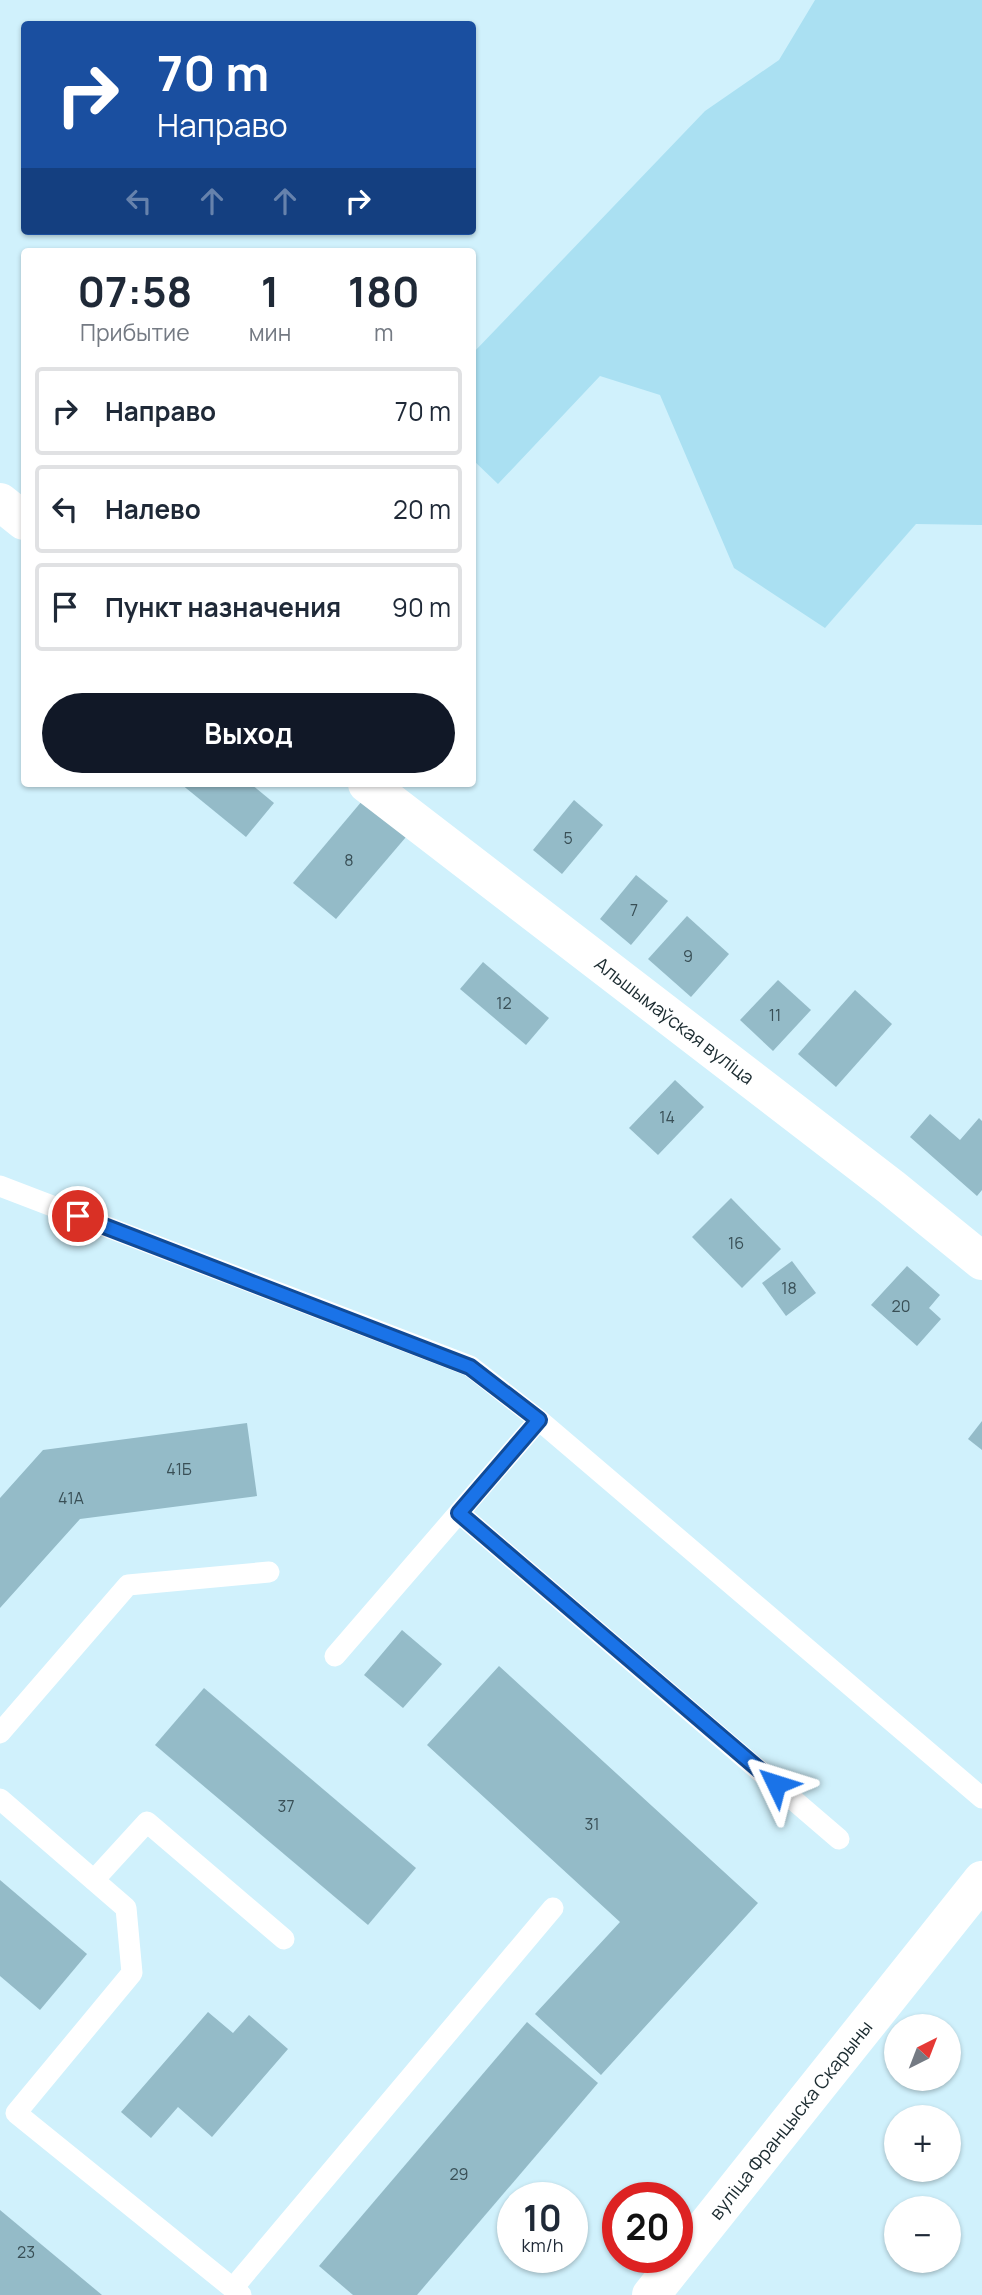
<!DOCTYPE html>
<html lang="ru">
<meta charset="utf-8">
<style>
body{margin:0;font-family:Manrope,sans-serif;background:#f6f6f7;color:#1f2937;height:100vh;display:flex;flex-direction:column;font-size:26px;white-space:nowrap}
*{box-sizing:border-box;margin:0}
p{font-size:23px;color:#747a83}
.icon{flex:none;width:38px;height:38px;fill:none;stroke:currentColor;stroke-width:2;stroke-linecap:round;stroke-linejoin:round}
.map{position:relative;flex:1;overflow:hidden}
.panel{position:absolute;left:21px;top:248px;width:455px;height:539px;display:flex;flex-direction:column;background:#fff;border-radius:7px;box-shadow:0 2px 5px #0004}
.panel>*{flex:none}
.guide{position:absolute;left:21px;top:21px;width:455px;height:214px;border-radius:7px;box-shadow:0 2px 5px #0004;background:#1a4fa0;color:#fff;overflow:hidden}
.needle{width:46px;rotate:42deg}
.fabs{position:absolute;left:884px;top:2014px;display:grid;gap:14px}
.fabs a{display:grid;place-items:center;width:77px;height:77px;border-radius:50%;background:#fff;box-shadow:0 2px 5px #0004;font-size:35px}
.speed{position:absolute;left:497px;top:2182px;display:flex;gap:14px;font-size:35px;font-weight:700;text-align:center}
.speed>*{display:grid;place-content:center;width:91px;height:91px;border-radius:50%;background:#fff;box-shadow:0 2px 5px #0004;line-height:1}
.speed small{font-size:18px;font-weight:400}
.speed .limit{border:10px solid #d22;background:#fff;color:#111}
.pin{position:absolute;display:grid;place-items:center;width:60px;height:60px;color:#fff;margin:-30px;border:4px solid #fff;border-radius:50%;box-shadow:0 2px 7px #0007}
.me{position:absolute;width:77px;margin:-38px;rotate:311deg;stroke-linejoin:round;filter:drop-shadow(0 0 5px #0008)}
.turn{display:flex;align-items:center;gap:24px;height:147px;padding:0 21px;font-size:32px}
.turn .icon{width:91px;height:91px;stroke-width:2.5}
.turn b{display:block;font-size:49px;line-height:60px}
.lanes{display:flex;align-items:center;height:66px;padding:0 21px;background:#0003;justify-content:center;gap:35px;direction:ltr}
.lanes .off{opacity:.35}
.eta{display:flex;justify-content:space-evenly;align-items:center;height:119px;text-align:center}
.eta b{font-size:42px;font-weight:700;line-height:49px}
.primary-button{display:flex;gap:14px;margin-top:auto;padding:14px 21px}
.primary-button a{flex:1;height:80px;border-radius:42px;background:#111827;color:#fff;font-size:28px;font-weight:700;line-height:80px;text-align:center}
ul{padding:0;list-style:none}
li{display:flex;align-items:center;gap:21px;height:88px;margin:0 14px 10px;padding:0 7px;border:4px solid #e0e1e3;border-radius:7px}
li div{flex:1}
li b{display:block;font-size:26px}
li em{font-style:normal}
.map>svg:first-child{display:block}
.green{fill:#aae0f2}
.building{fill:#94bbc8}
.lines{fill:none;stroke-linecap:round;stroke-linejoin:round}
.service{stroke:#fff;stroke-width:21}
.minor{stroke:#fff;stroke-width:38}
.route-casing{stroke:#114b97;stroke-width:18}
.route{stroke:#1a73e8;stroke-width:12}
.labels{text-anchor:middle;stroke-width:5;stroke-linejoin:round;paint-order:stroke}
.number-label{font-size:16px;fill:#394f56}
.street-label{font-size:19px;fill:#1b2b30;stroke:#fff}
</style>
<div class="map">
<svg width="982" height="2295" viewBox="0 0 982 2295">
<rect width="100%" height="100%" fill="#d0f1fc"/>
<path class="green" d="M815,0H982V525L916,524L825,628L734,568L660,395L600,376L498,484L472,459L473,353L705,111L779,60Z"/>
<g class="building">
<path d="M181,784H251L274,803L246,837Z"/>
<path d="M574,800L603,825L562,874L533,850Z"/>
<path d="M362,801L406,837L336,919L293,883Z"/>
<path d="M636,875L668,901L631,945L600,919Z"/>
<path d="M687,916L729,954L691,997L648,959Z"/>
<path d="M483,962L549,1018L526,1045L460,989Z"/>
<path d="M778,980L811,1010L773,1051L740,1020Z"/>
<path d="M855,990L892,1024L836,1087L798,1054Z"/>
<path d="M675,1080L704,1107L658,1155L629,1128Z"/>
<path d="M930,1114L960,1140L979,1118L982,1121V1190L977,1196L910,1137Z"/>
<path d="M731,1198L781,1249L742,1288L692,1237Z"/>
<path d="M792,1261L816,1293L786,1316L762,1283Z"/>
<path d="M907,1266L940,1295L929,1308L941,1319L917,1346L871,1305Z"/>
<path d="M982,1421V1450L968,1439Z"/>
<path d="M247,1423L257,1496L80,1519L0,1608V1498L43,1450Z"/>
<path d="M402,1630L442,1664L403,1708L364,1675Z"/>
<path d="M499,1666L758,1903L601,2075L535,2014L620,1922L427,1745Z"/>
<path d="M204,1688L416,1868L368,1925L155,1745Z"/>
<path d="M0,1880L87,1954L40,2010L0,1976Z"/>
<path d="M208,2012L233,2033L249,2015L288,2049L212,2137L178,2107L151,2138L121,2112Z"/>
<path d="M527,2022L598,2083L417,2295H353L319,2266Z"/>
<path d="M0,2210L102,2295H0Z"/>
</g>
<g class="lines">
<g class="service">
<path d="M0,1186L470,1366L539,1420L982,1798"/>
<path d="M459,1513L839,1839"/>
<path d="M335,1656L539,1420"/>
<path d="M0,1733L128,1585L269,1572"/>
<path d="M0,1799L126,1908L132,1973L16,2113L241,2295"/>
<path d="M94,1880L147,1822L284,1939"/>
<path d="M233,2288L553,1908"/>
</g>
<g class="minor">
<path d="M0,502L24,521"/>
<path id="s1" d="M367,784L891,1187L982,1261"/>
<path id="s2" d="M651,2295L982,1880"/>
</g>
</g>
<g class="lines">
<g class="route-casing">
<path id="route" d="M78,1216L470,1367L539,1420L459,1513L776,1784"/>
</g>
<use href="#route" class="route"/>
</g>
<g class="labels">
<g class="number-label">
<text x="568" y="844">5</text>
<text x="349" y="866">8</text>
<text x="634" y="916">7</text>
<text x="688" y="962">9</text>
<text x="504" y="1009">12</text>
<text x="775" y="1021">11</text>
<text x="667" y="1123">14</text>
<text x="736" y="1249">16</text>
<text x="789" y="1294">18</text>
<text x="901" y="1312">20</text>
<text x="179" y="1475">41Б</text>
<text x="71" y="1504">41А</text>
<text x="286" y="1812">37</text>
<text x="592" y="1830">31</text>
<text x="459" y="2180">29</text>
<text x="26" y="2258">23</text>
</g>
<g class="street-label">
<text dy="7" stroke="none"><textPath href="#s1" startOffset="388">Альшымаўская вуліца</textPath></text>
<text dy="7" stroke="none"><textPath href="#s2" startOffset="224">вуліца Францыска Скарыны</textPath></text>
</g>
</g>
</svg>
<div class="fabs">
<a><svg class="needle" viewBox="-14 -14 28 28"><path d="M0-13l5 13h-10z" fill="#e53935"/><path d="M0 13l5-13h-10z" fill="#747a83"/></svg></a>
<a>+</a>
<a>−</a>
</div>
<div class="speed"><div>10<small>km/h</small></div><div class="limit">20</div></div>
<div class="pin" style="left:78px;top:1216px;background:#d93025"><svg class="icon" aria-label="arrive" viewBox="0 0 24 24"><path d="M6 21V4h12l-3 4 3 4H6"/></svg></div>
<svg class="me" style="left:776px;top:1784px" viewBox="-20 -20 40 40"><path d="M0-17L14 15 0 8-14 15z" fill="#1a73e8" stroke="#fff" stroke-width="4"/></svg>
<div class="guide">
<div class="turn"><svg class="icon" aria-label="right" viewBox="0 0 24 24"><path d="M7 20v-9h11M14 6l5 5-5 5"/></svg><div><b>70 m</b>Направо</div></div>
<div class="lanes"><svg class="icon off" aria-label="left" viewBox="0 0 24 24"><path d="M17 20v-9H6M10 6l-5 5 5 5"/></svg><svg class="icon off" aria-label="ahead" viewBox="0 0 24 24"><path d="M12 20V5M6 11l6-6 6 6"/></svg><svg class="icon off" aria-label="ahead" viewBox="0 0 24 24"><path d="M12 20V5M6 11l6-6 6 6"/></svg><svg class="icon" aria-label="right" viewBox="0 0 24 24"><path d="M7 20v-9h11M14 6l5 5-5 5"/></svg></div>
</div>
<section class="panel">
<div class="eta">
<div><b>07:58</b><p>Прибытие</p></div>
<div><b>1</b><p>мин</p></div>
<div><b>180</b><p>m</p></div>
</div>
<ul>
<li><svg class="icon" aria-label="right" viewBox="0 0 24 24"><path d="M7 20v-9h11M14 6l5 5-5 5"/></svg><div><b>Направо</b></div><em>70 m</em></li>
<li><svg class="icon" aria-label="left" viewBox="0 0 24 24"><path d="M17 20v-9H6M10 6l-5 5 5 5"/></svg><div><b>Налево</b></div><em>20 m</em></li>
<li><svg class="icon" aria-label="arrive" viewBox="0 0 24 24"><path d="M6 21V4h12l-3 4 3 4H6"/></svg><div><b>Пункт назначения</b></div><em>90 m</em></li>
</ul>
<div class="primary-button"><a>Выход</a></div>
</section>
</div>
